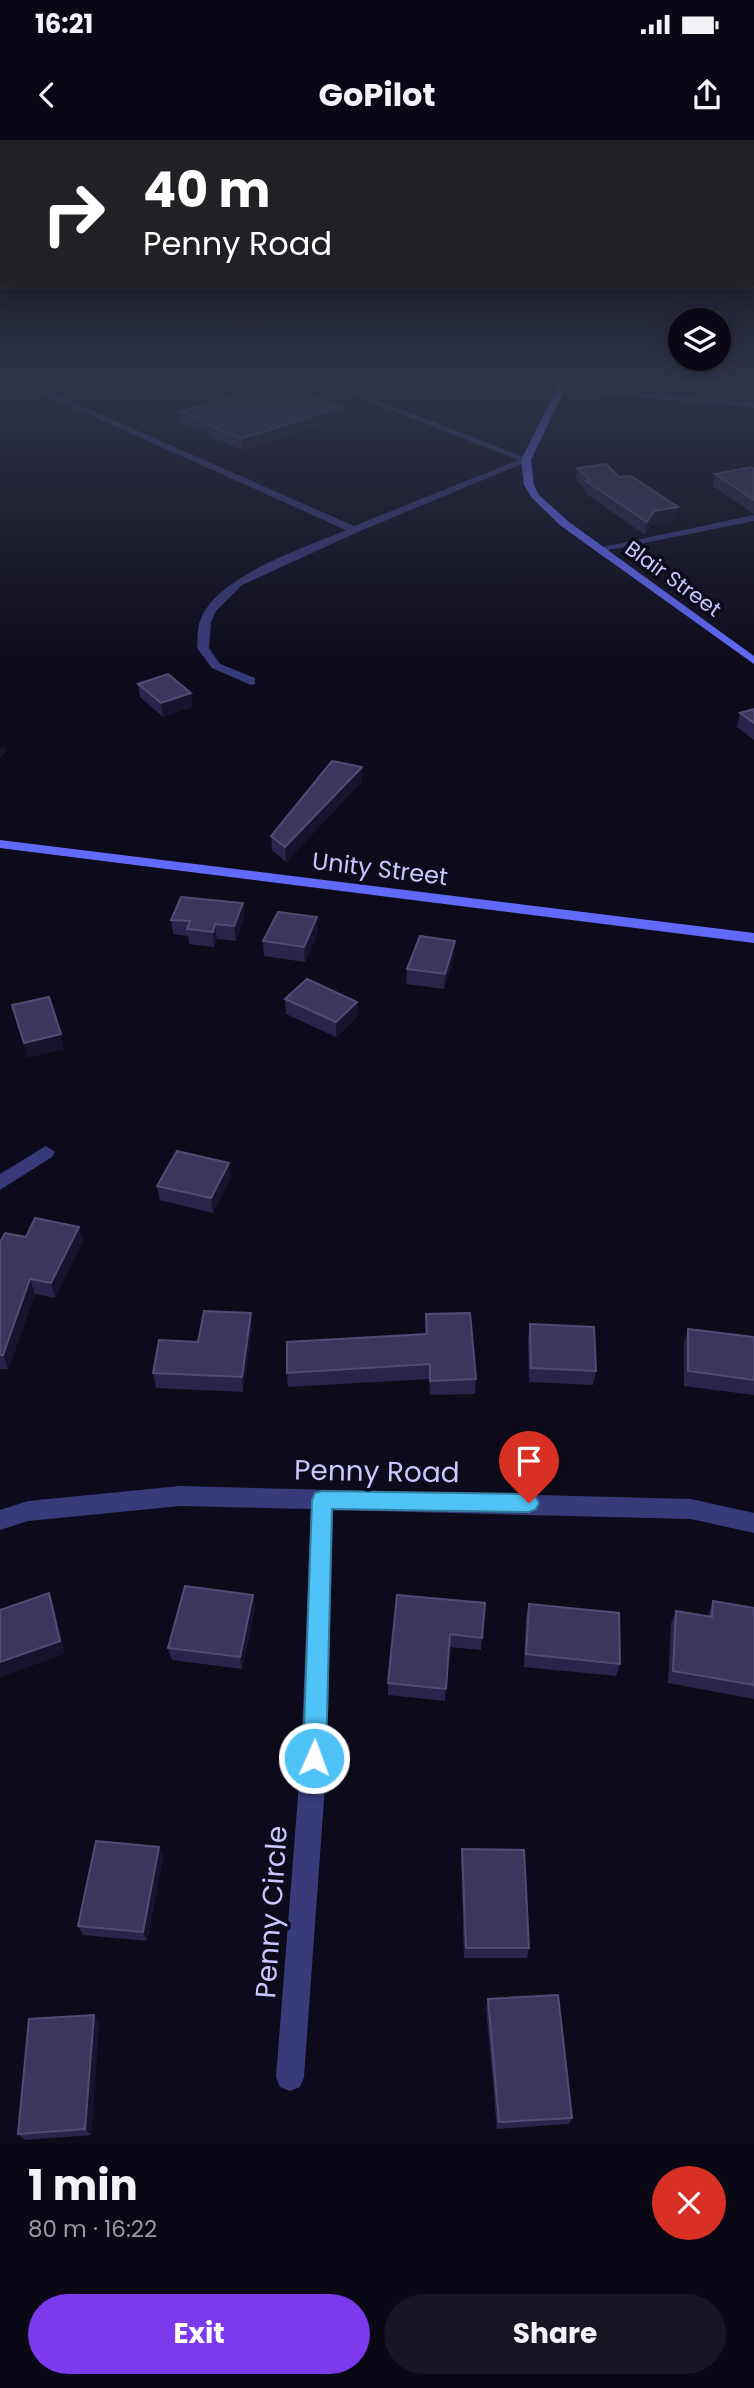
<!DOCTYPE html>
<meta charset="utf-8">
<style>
body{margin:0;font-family:Poppins,sans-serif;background:#181622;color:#f1f3f6;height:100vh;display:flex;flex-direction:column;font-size:26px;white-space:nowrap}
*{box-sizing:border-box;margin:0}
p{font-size:23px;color:#999aa0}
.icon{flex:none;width:38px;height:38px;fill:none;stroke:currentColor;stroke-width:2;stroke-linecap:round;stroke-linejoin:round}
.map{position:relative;height:2003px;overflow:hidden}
.drawer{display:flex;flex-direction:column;background:#0a0814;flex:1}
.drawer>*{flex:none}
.hud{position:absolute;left:0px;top:0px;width:754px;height:147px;box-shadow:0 4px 18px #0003,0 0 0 2px #2a2934;background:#202124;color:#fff;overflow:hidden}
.tools{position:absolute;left:668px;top:168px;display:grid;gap:14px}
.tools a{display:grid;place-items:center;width:63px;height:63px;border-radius:50%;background:#0a0814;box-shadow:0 4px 18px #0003,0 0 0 2px #2a2934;font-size:35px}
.pin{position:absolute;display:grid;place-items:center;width:60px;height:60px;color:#fff;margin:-72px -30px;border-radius:50% 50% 50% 0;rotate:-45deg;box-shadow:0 0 7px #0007}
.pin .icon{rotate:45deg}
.me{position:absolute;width:77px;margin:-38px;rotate:2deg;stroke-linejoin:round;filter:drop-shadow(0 0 5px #0008)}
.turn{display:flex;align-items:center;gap:24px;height:147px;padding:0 28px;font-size:32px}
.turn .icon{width:91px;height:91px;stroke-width:2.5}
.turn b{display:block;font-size:49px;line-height:60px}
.round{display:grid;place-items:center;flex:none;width:74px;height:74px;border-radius:37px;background:#181622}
.summary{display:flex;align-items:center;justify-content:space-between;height:119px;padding:0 28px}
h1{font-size:42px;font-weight:700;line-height:52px}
.cta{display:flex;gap:14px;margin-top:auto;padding:14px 28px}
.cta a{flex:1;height:80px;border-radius:42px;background:#7c3aed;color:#fff;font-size:28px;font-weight:700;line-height:80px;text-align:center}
.cta a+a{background:#181622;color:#f1f3f6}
.status{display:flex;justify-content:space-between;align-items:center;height:49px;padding:0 35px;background:#0a0814;direction:ltr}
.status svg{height:19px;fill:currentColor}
header{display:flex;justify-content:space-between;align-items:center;height:91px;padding:0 28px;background:#0a0814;font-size:32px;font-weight:700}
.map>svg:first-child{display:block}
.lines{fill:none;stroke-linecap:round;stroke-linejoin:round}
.street{fill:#383a79;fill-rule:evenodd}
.secondary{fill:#6169fa;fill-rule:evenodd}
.wall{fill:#292449}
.shaded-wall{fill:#17132e}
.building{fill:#3a365c;stroke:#514c75;stroke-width:2}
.route{fill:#4fc3f7;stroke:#337fa1;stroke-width:2}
.labels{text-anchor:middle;stroke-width:7;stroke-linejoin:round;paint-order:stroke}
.far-street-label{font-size:21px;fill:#c9c7fd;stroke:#0d0b1b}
.street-label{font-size:24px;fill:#c9c7fd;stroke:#0d0b1b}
.near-street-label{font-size:28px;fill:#c9c7fd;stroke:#0d0b1b}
</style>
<div class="status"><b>16:21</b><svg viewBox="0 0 49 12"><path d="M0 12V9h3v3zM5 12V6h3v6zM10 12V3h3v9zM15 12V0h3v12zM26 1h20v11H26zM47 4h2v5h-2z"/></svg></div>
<header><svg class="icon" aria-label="back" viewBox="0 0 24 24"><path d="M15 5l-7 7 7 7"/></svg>GoPilot<svg class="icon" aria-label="share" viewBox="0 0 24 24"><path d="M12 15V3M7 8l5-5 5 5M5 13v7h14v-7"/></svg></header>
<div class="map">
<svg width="754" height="2003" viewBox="0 0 754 2003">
<rect width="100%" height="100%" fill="#0d0b1b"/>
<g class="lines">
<g class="street">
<path d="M32,244L354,386L518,320L324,244H336L531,320L358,392L242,445L216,471L211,482L209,508L220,524L255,538V544L251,545L212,528L197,508C198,499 197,489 200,481C215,436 305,408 346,390L23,245Z"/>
<path d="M557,246L754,262V268L560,250Z"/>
<path d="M754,375V381L599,412L594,409Z"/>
<path d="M46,1006L55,1012L52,1017L0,1050V1034Z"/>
<path d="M180,1346L691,1359L754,1373V1393L691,1379L333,1370L327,1618L304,1937L300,1947L290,1951L280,1947L276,1937L301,1618L311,1369L180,1366L28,1381L0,1390V1370L28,1361Z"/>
</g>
<g class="secondary">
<path d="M559,244H567L531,320L534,345L539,355L569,382L754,516V524L561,386L532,358L524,345L521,320Z"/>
<path d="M0,700L754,793V803L0,708Z"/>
</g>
</g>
<g class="wall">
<path d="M180,272L343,278L242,310L209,296V294L181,283Z"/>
<path d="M577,328L619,337L676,379L652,384L645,395L585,353V349L576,339Z"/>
<path d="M754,329V374L713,346L715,334Z"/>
<path d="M138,544L191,553L192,567L163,577L140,557Z"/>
<path d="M754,569V600L737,587L740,573Z"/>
<path d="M362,641L286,722L272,710L271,696Z"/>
<path d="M243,763L244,777L236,801L217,799L214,807L189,804L188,796L173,794L171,780Z"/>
<path d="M318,792L305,822L264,816L263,801Z"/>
<path d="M454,816L444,849L406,844L407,829Z"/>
<path d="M285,859L357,862V877L336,897L286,874Z"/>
<path d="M231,1037L213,1073L160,1060L157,1046Z"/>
<path d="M79,1087L83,1101L55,1158L35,1154L8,1229H0V1102Z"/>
<path d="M426,1174L476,1239L475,1254L430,1255L429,1239L288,1247L287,1233L425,1194Z"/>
<path d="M530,1184L596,1231L593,1245L529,1242L528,1198Z"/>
<path d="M252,1188L243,1252L156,1248L153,1233L198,1202Z"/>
<path d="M688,1189L754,1197V1255L684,1246V1203Z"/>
<path d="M253,1455L255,1468L242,1529L172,1520L168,1508Z"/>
<path d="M397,1455L482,1498L481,1510L449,1507L445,1561L388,1555V1543Z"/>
<path d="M713,1461L754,1468V1559L668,1543L671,1484L676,1471L708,1476Z"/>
<path d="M529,1464L620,1524L616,1536L524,1527L526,1477Z"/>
<path d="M159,1707L163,1717L147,1801L83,1795L78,1786Z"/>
<path d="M462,1709L529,1808L527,1818H464L461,1719Z"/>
<path d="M488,1859L572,1978L569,1984L497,1989L486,1867Z"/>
<path d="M99,1883L91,1995L25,2000L18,1994Z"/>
</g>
<g class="shaded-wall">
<path d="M342,267L343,278L242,310L241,299Z"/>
<path d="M678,367L676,379L652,384L645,395L647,382L654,371Z"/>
<path d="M191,553L192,567L163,577L161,563Z"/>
<path d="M4,605L6,612L0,619V610Z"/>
<path d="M362,627V641L286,722L285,707Z"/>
<path d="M243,763L244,777L236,801L234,786Z"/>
<path d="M317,777L318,792L305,822L304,807Z"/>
<path d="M215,784L217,799L214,807L213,792Z"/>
<path d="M455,801L454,816L444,849L445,834Z"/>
<path d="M357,862V877L336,897V882Z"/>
<path d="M61,894L64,909L27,918L24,903Z"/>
<path d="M229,1023L231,1037L213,1073L211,1058Z"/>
<path d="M79,1087L83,1101L55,1158L51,1143Z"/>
<path d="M30,1139L35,1154L8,1229L3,1215Z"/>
<path d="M251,1173L252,1188L243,1252L242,1237Z"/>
<path d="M49,1453L54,1466L65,1514L0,1537V1522Z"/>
<path d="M253,1455L255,1468L242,1529L240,1517Z"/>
<path d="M159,1707L163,1717L147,1801L143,1792Z"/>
<path d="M94,1875L99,1883L91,1995L85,1989Z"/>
</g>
<g class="building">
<path d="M267,244H283L342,267L241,299L208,285L211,284L180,272Z"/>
<path d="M606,324L619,337L631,336L678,367L654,371L647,382L586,341L590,340L577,328Z"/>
<path d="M751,327L754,329V360L715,334Z"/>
<path d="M168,534L191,553L161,563L138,544Z"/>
<path d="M754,569V583L740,573Z"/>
<path d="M332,621L362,627L285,707L271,696Z"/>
<path d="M181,757L243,763L234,786L215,784L213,792L187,789L190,781L171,780Z"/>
<path d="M278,772L317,777L304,807L263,801Z"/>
<path d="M420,796L455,801L445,834L407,829Z"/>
<path d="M307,839L357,862L336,882L285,859Z"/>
<path d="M49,857L61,894L24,903L12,865Z"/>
<path d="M177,1011L229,1023L211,1058L157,1046Z"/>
<path d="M35,1078L79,1087L51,1143L30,1139L3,1215H0V1102L5,1093L26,1097Z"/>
<path d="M204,1171L251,1173L242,1237L153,1233L159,1200L198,1202Z"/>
<path d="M470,1173L476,1239L430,1241V1224L287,1233V1202L427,1194L426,1174Z"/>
<path d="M530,1184L594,1187L596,1231L531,1228Z"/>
<path d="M688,1189L754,1197V1240L688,1231Z"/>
<path d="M185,1446L253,1455L240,1517L168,1508Z"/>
<path d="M49,1453L60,1501L0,1522V1470Z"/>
<path d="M397,1455L485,1463L482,1498L450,1494L446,1549L388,1543Z"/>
<path d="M713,1461L754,1468V1545L673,1531L676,1471L712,1477Z"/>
<path d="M529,1464L619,1473L620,1524L526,1514Z"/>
<path d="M96,1701L159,1707L143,1792L78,1786Z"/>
<path d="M462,1709L524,1710L529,1808H466Z"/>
<path d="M558,1855L572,1978L499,1982L488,1859Z"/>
<path d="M94,1875L85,1989L18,1994L29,1879Z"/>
</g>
<linearGradient id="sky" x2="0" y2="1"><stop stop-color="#07060f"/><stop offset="0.46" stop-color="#2f344a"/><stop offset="1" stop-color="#2f344a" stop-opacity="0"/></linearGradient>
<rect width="754" height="525" fill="url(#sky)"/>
<path class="route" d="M322,1351L529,1354L536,1357L539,1363L536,1369L529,1372L332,1369L326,1618L323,1626L314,1629L306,1626L303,1618L312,1360L315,1353Z"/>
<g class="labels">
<g class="far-street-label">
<text transform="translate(673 439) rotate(36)" y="7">Blair Street</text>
</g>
<g class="street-label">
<text transform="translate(380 729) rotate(7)" y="8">Unity Street</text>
</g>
<g class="near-street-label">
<text transform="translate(377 1331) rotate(1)" y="10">Penny Road</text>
<text transform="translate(271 1772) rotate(-86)" y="10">Penny Circle</text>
</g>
</g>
</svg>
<div class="tools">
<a><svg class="icon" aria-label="layers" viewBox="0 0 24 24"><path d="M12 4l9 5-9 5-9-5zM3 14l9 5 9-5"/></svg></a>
</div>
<div class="pin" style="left:529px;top:1363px;background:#d93025"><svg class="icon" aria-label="arrive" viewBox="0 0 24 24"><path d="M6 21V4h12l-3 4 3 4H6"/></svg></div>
<svg class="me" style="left:314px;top:1618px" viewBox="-20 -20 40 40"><circle r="17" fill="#4fc3f7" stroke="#fff" stroke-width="3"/><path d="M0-11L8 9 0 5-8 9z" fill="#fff"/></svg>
<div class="hud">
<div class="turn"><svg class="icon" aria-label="right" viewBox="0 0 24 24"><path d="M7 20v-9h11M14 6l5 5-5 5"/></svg><div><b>40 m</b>Penny Road</div></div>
</div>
</div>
<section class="drawer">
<div class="summary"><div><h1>1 min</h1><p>80 m · 16:22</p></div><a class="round" style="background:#d93025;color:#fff"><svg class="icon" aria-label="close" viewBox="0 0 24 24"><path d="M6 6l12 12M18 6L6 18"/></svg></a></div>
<div class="cta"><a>Exit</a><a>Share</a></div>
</section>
